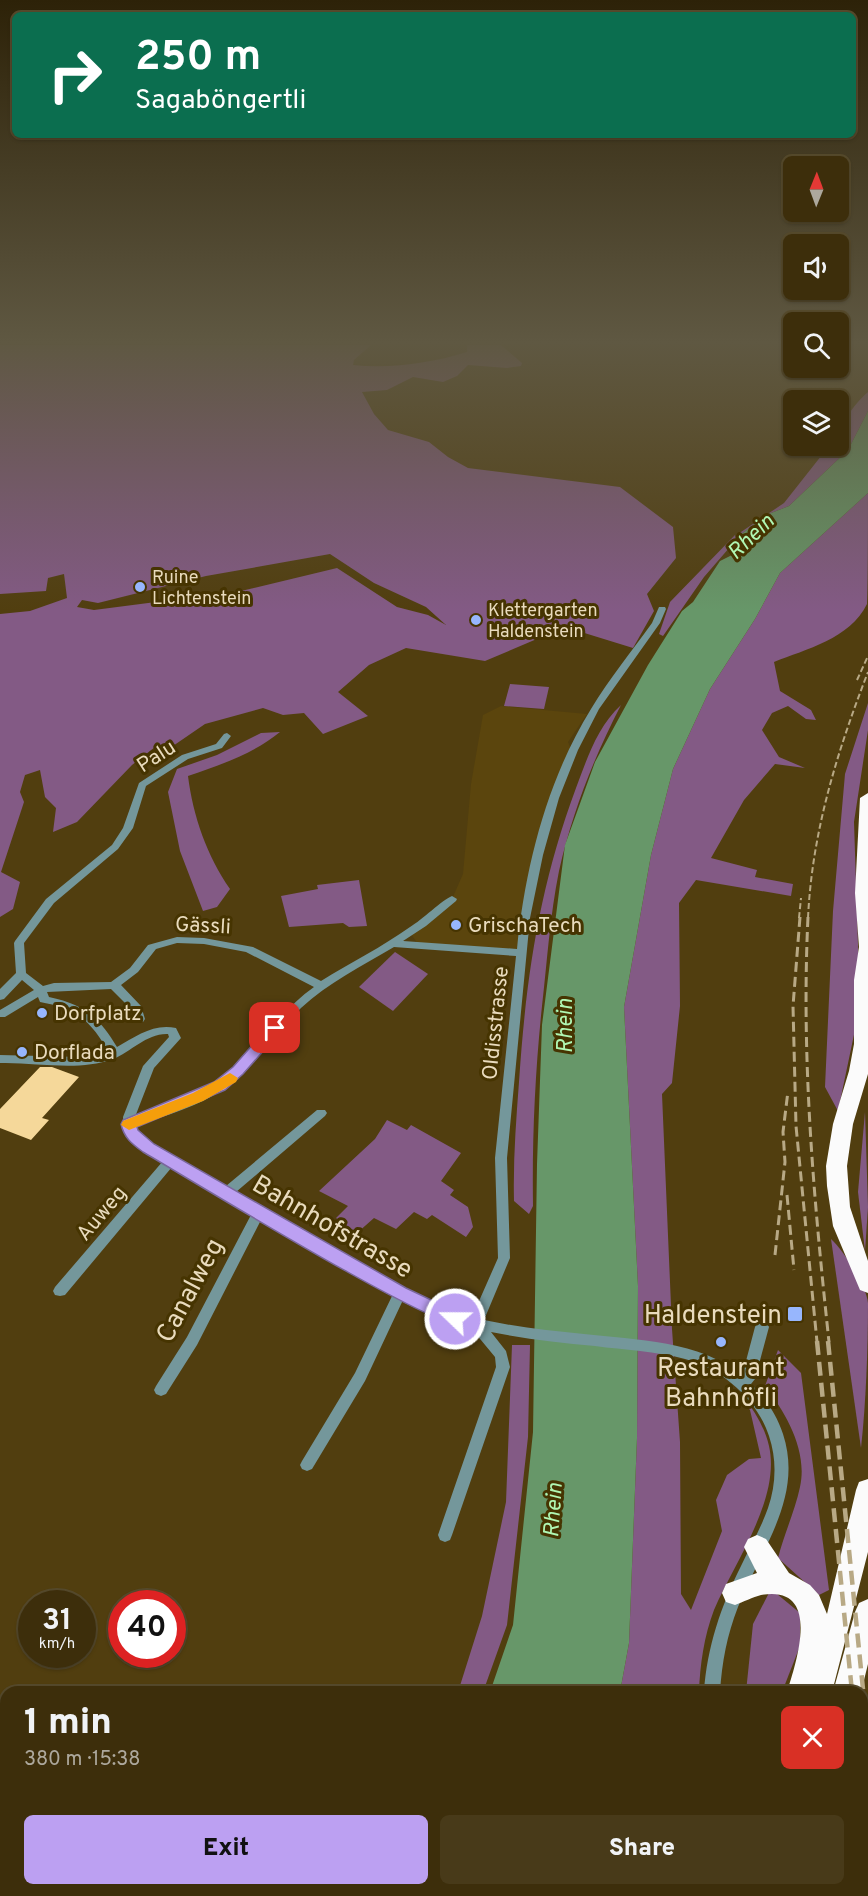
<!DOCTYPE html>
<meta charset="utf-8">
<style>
body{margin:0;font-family:Overpass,sans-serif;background:#483a19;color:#f1f3f6;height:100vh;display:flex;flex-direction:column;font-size:22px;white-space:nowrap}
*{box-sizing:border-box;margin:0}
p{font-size:20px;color:#ada89d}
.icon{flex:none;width:33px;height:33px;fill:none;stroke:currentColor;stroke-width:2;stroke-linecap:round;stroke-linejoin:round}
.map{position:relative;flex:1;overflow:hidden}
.sheet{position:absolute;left:0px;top:1686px;width:868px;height:210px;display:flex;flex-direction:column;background:#3d2e0b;border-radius:18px 18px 0 0;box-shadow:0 2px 4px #0004,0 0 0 2px #564a2c}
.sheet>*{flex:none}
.banner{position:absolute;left:12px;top:12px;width:844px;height:126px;border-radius:9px;box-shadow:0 2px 4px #0004,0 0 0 2px #564a2c;background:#0b6e4f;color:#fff;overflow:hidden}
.needle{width:39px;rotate:1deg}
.tools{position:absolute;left:783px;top:156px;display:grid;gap:12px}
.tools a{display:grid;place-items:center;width:66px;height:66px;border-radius:9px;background:#3d2e0b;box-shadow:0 2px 4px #0004,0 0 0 2px #564a2c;font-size:30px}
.speed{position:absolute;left:18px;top:1590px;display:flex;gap:12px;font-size:30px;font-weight:700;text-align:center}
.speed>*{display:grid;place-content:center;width:78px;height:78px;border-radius:50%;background:#3d2e0b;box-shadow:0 2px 4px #0004,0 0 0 2px #564a2c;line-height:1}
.speed small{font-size:15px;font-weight:400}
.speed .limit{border:9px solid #d22;background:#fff;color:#111}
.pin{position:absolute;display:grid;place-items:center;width:51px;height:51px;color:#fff;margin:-26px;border-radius:12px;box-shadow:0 3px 9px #0006}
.me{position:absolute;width:66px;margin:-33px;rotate:292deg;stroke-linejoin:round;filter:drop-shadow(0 0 4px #0008)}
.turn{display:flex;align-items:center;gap:21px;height:126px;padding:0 24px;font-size:27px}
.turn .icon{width:78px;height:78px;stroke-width:2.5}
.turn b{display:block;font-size:42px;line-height:51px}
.round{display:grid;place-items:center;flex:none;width:63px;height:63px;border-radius:9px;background:#483a19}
.headline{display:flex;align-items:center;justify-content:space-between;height:102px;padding:0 24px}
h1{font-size:36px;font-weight:800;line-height:45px}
.primary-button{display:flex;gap:12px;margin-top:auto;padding:12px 24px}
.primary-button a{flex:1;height:69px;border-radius:9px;background:#bca0f2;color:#111;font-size:24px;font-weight:800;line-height:69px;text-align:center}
.primary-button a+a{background:#483a19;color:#f1f3f6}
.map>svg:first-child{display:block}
.built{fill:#5b450d}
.green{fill:#835a85;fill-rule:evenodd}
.water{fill:#679769}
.building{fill:#f5d89a}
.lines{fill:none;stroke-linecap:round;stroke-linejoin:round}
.minor{fill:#74979b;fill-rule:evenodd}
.highway{fill:#fbfbfb;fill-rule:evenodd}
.rail-far2{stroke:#b8a985;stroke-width:2;stroke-dasharray:6 3;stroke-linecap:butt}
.rail-far1{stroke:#b8a985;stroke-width:3;stroke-dasharray:10 5;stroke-linecap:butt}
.rail{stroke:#b8a985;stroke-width:4.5;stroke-dasharray:14 7;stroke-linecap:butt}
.route{fill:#bca0f2;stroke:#7a689d;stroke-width:1.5}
.slow{fill:#f59e0b}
.poi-dot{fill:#97b6fd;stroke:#463401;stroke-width:2}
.labels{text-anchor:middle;stroke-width:6;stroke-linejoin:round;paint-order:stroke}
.far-poi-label{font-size:18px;fill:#e9dbbd;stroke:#463401;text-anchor:start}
.street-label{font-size:21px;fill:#e9dbbd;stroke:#463401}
.poi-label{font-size:21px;fill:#e9dbbd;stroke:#463401;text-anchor:start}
.water-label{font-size:22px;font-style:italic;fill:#b0f7b3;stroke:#463401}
.near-street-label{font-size:26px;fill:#e9dbbd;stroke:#463401}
.near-poi-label{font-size:26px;fill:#e9dbbd;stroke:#463401;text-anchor:end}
</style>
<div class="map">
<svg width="868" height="1896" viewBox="0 0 868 1896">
<rect width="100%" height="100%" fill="#513e0f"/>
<path class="built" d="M501,706L587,714L568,742L571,749L517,949L418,944L411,934L452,899L463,874L471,784L483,715Z"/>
<g class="green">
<path d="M0,345H371L354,360L353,365C390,369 432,363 467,352V345H501L522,363L521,366L507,368L468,365L457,376L443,382L413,377L387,390L362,392L374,414L388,430L429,442L448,457L468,468L620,487L673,527L676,558L647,594L654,611L633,648L565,627L485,661L406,648L369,665L338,692L368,716L323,734L304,713L283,715L263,708L205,724L170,748L155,747L132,765L77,822L53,832L56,808L45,797L40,770L25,775L20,792L24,802L1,872L20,882L13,909L0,917V614L30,611L67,598L64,574L48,578L46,591L0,594ZM330,554L374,583L426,607L446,625L428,615L397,607L337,568L241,591L94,610L77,607L82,600L98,603L206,576Z"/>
<path d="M868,392V411L848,450L789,506L766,515L739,536L738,534L784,503L829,446H838C839,425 853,405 868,392Z"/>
<path d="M868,493C868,510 868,594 867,604C850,639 806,649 774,662L780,691L811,710L816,720L806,719L788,706L772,713L762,730L779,757L805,768L775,764L744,800L711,858L757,870L755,877L793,884L791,896L696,880L679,903L680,1006L672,1083L662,1094L672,1329L680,1442L681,1594L691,1610L722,1531L716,1500L727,1475L749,1459L761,1458L750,1410L736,1395L744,1397C755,1412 765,1428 769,1446C781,1499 734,1563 714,1610C704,1636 700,1665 699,1692H620L629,1643L637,1438L638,1286L624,1007L651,855L673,769L710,689L755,619L780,573Z"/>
<path d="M735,535L736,540L704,577L663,636L659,634L670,602Z"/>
<path d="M510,684L549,687L544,709L504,706Z"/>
<path d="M868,703V730L854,822L860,1006L838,1111L825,1087L833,911L845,774Z"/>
<path d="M621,705C594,757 572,813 559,871C550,915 547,962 542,1006C535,1073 532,1139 533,1206L529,1214L514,1201C513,1161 516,1122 519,1082C526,977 539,888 576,788C587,759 597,727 621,705Z"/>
<path d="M280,732C253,754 220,765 188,776C193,816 207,856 230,889L217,907L203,911L180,851L168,792L177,769L217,755L261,733Z"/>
<path d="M359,880L367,926L349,927L343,923L289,927L281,896L318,889L317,885Z"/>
<path d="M395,952L428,974L393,1011L359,987Z"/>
<path d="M865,1112L868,1207L865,1251L858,1192Z"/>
<path d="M387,1120L407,1130L411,1125L461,1153L441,1181L454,1190L450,1195L468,1207L473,1227L466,1237L432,1215L427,1219L414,1212L396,1229L374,1218L357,1233L336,1218L348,1206L319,1191L375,1139Z"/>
<path d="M831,1239C844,1251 866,1285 868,1303C868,1349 866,1402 861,1448Z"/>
<path d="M512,1345H530L528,1437L507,1625L483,1692H458L482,1616L506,1502Z"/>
<path d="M778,1350L801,1373L829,1590L819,1595L778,1558C784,1534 795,1511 800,1487C808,1451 786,1413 765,1386Z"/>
<path d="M771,1589L800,1613V1646L782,1692H746L753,1624Z"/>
<path d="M571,1890H706L703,1896H569Z"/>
</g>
<g class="water">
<path d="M868,411V493L780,573L755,619L710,689L673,769L651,855L624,1007L638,1286L637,1438L629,1643L620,1692H490L513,1625L533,1432L537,1164L542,1025L565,845L595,762L648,665L682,611L693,602L720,561L732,555L739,536L766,515L789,506L848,450Z"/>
<path d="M419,1890H571L569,1896H416Z"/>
</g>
<path class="building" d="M40,1067H52L79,1077L42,1118L49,1120L31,1140L0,1128V1109Z"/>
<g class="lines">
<path class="minor" d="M659,607H665L666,609L660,623L599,709L578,750L559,798L543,855L530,918L507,1158L510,1258L484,1320C517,1327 551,1331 584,1334C636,1340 700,1340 742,1376L755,1327L757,1323L762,1322L767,1323L769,1327L755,1379L751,1384C766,1398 777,1416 783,1434C804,1498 760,1550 738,1607C727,1635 722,1662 720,1692H704C707,1647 721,1606 741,1566C750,1547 761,1528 768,1508C776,1485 777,1460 769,1436C757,1399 722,1369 685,1359C656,1351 624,1350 595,1346C560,1343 525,1339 491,1332L506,1351L510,1367L452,1535L450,1540L445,1542L440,1540L438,1535L496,1367L495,1357L471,1328L433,1317L403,1300L365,1381L312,1469L307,1471L302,1469L300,1465L302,1461L355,1373L393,1294L262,1218L197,1345L166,1394L161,1396L156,1394L154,1390L156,1386L187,1337L252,1213L172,1167L65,1295L60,1296L55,1295L53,1291L55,1287L163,1161C140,1149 124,1145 123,1117L143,1066L169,1037L168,1034C147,1033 131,1052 113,1059C77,1072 37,1062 0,1063V1055L82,1057L108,1051C98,1033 84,1015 64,1007C56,1005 48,1004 40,1002L38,997L5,1017H0V1010L34,990L22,980L4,999L0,1000V989L16,973L14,943L15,941L46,899L112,845L123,828L139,783L182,755L216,744L224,734L227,733L231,736L222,748L188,759L146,786L133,828L118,849L54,903L24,943L26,973L43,986L54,983L111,982L130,968L148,945L177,937L204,938L253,947L321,981C350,963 382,947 410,927C422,920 442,900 452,896L457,899L456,901L426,926L403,941L517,949C525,867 547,780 591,709C609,679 632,651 652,623ZM177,943L204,944L246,952L314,987C277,1013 255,1053 219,1080C194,1099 163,1107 135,1117L154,1068L181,1038L176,1028C154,1023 136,1036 117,1047C99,1017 83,1004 49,997L47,992L111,989L132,1010L135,1022H143L145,1019L141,1006L121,985L138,972L156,949ZM394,947L516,956L495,1158L498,1258L472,1317L442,1309L236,1192L325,1116L327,1113L325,1110H317L226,1186L139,1136L136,1131V1126C166,1115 198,1107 225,1088C255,1067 275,1034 301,1008C328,983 362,966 394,947Z"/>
<g class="highway">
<path d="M868,793V1074L853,1124L847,1166L850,1207L868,1261V1293L860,1290L833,1226L827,1186L826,1166L833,1124L849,1071L854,1044V980L859,947L855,893L860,798Z"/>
<path d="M868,1479V1552L832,1692H787C796,1663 823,1584 761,1595C753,1597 743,1602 735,1605L726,1602L722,1593L726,1584L757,1573L744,1547L748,1539L757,1535L766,1539L789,1573L810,1585L819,1595L827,1614L856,1490L859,1482Z"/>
<path d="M868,1599V1664L861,1692H833L855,1612L859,1603Z"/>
<path d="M732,1890H762L760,1896H730Z"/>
<path d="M765,1890H795L793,1896H763Z"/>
</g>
<g class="rail-far2">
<path d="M857,680L868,656"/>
<path d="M799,918L801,898"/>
<path d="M808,918C812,832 837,752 868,672"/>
</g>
<g class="rail-far1">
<path d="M800,917L793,1006L796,1126L817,1342"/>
<path d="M808,917C801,1060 814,1201 829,1342"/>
<path d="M787,1195L794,1270"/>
<path d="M775,1255L785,1162L783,1132L788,1091"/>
</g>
<g class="rail">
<path d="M817,1341L852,1692"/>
<path d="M828,1341L868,1739"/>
<path d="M862,1808L868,1873"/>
</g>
</g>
<linearGradient id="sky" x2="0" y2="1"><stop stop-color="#2d2208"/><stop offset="0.56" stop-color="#5f5842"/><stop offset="1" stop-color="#5f5842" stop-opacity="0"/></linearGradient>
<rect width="868" height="611" fill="url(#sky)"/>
<path class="route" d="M275,1023L280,1025L282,1028L280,1032L243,1074L225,1090L137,1127L138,1130L154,1144L406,1288L461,1314L464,1319L461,1324C437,1332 183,1175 143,1152C132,1144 124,1138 121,1124L123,1120L214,1082L233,1067L270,1025Z"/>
<path class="slow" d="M230,1073L238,1078L236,1082L203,1101L129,1130L121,1125L123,1121L193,1093Z"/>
<g class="poi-dot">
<circle cx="140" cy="587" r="6"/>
<circle cx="476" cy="620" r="6"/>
<circle cx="456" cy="925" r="6"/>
<circle cx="42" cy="1013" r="6"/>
<circle cx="22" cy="1052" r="6"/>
<rect x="787" y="1306" width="16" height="16" rx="3"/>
<circle cx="721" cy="1342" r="6"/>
</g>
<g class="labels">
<g class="far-poi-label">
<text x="152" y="583">Ruine<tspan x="152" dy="21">Lichtenstein</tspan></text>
<text x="488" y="616">Klettergarten<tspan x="488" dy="21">Haldenstein</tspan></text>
</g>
<g class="street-label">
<text transform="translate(156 756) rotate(-33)" y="7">Palu</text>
<text transform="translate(203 925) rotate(3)" y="7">Gässli</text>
<text transform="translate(495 1023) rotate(-84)" y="7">Oldisstrasse</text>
<text transform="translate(101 1213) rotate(-50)" y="7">Auweg</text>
</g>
<g class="poi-label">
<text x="468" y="932">GrischaTech</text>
<text x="54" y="1020">Dorfplatz</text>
<text x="34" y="1059">Dorflada</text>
</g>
<g class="water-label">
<text transform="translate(750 536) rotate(-44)" y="8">Rhein</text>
<text transform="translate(564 1026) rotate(-90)" y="8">Rhein</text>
<text transform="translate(552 1510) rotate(-86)" y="8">Rhein</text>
</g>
<g class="near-street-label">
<text transform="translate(333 1226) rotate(30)" y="9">Bahnhofstrasse</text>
<text transform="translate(189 1290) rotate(-62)" y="9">Canalweg</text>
</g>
<g class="near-poi-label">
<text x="782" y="1323">Haldenstein</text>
<text x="721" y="1376" text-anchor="middle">Restaurant<tspan x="721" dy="30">Bahnhöfli</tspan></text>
</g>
</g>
</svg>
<div class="tools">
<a><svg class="needle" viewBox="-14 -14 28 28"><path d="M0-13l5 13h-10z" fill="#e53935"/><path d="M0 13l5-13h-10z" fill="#ada89d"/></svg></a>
<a><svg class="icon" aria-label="sound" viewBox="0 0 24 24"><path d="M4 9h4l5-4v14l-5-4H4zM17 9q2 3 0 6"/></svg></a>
<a><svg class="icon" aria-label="search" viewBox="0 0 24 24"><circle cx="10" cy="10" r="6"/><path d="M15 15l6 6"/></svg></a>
<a><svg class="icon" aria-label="layers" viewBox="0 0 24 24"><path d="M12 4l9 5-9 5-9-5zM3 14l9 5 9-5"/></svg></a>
</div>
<div class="speed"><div>31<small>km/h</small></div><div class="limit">40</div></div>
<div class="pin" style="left:275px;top:1028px;background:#d93025"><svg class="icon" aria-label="arrive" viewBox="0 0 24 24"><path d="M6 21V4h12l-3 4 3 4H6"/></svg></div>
<svg class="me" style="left:455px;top:1319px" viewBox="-20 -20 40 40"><circle r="17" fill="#bca0f2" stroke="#fff" stroke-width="3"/><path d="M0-11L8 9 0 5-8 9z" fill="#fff"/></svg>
<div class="banner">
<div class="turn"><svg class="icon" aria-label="right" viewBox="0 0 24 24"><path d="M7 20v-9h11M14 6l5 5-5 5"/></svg><div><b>250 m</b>Sagaböngertli</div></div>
</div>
<section class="sheet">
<div class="headline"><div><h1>1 min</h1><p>380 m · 15:38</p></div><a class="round" style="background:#d93025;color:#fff"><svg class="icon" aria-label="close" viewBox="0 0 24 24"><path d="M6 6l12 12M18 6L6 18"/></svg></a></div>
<div class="primary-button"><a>Exit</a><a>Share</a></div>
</section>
</div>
